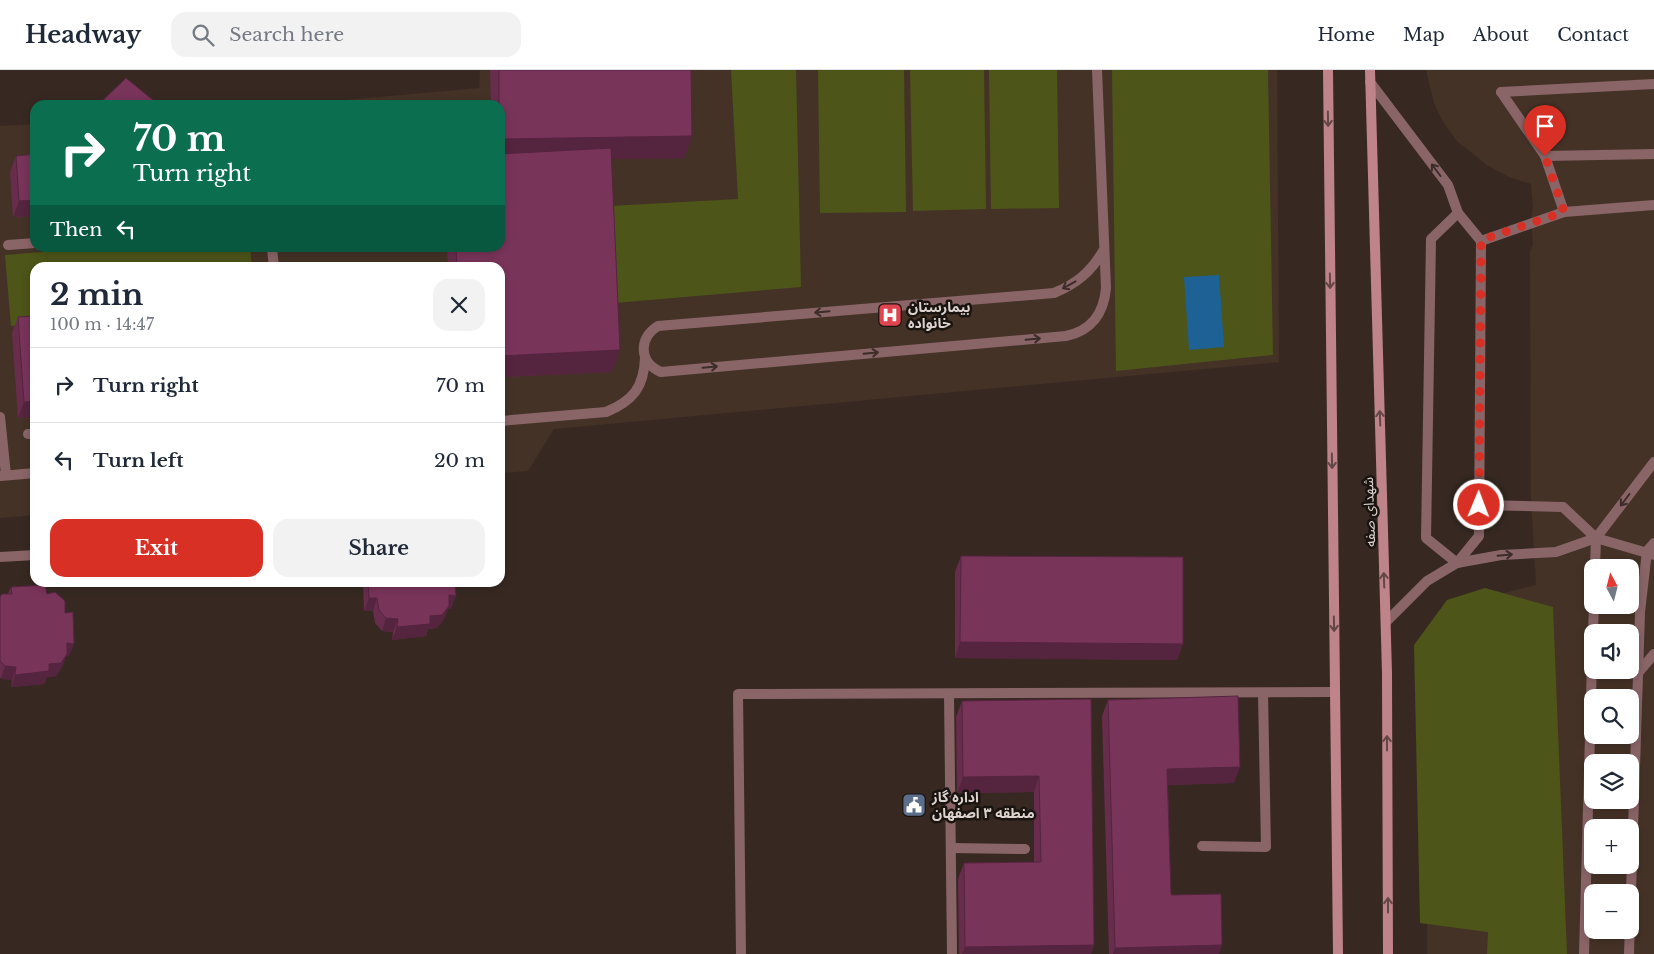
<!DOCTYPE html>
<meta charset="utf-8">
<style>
body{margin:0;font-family:"Libre Baskerville","Noto Sans Arabic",serif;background:#f2f2f3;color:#1f2937;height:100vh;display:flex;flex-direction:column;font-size:19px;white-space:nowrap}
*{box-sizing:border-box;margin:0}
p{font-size:16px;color:#747a83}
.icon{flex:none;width:28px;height:28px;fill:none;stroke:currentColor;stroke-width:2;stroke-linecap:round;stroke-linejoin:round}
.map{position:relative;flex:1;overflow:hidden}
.details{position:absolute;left:30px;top:192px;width:475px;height:325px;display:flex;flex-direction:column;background:#fff;border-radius:15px;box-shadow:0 2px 8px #0003}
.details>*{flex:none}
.hud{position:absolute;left:30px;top:30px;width:475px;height:152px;border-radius:15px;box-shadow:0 2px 8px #0003;background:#0b6e4f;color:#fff;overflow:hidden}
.needle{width:32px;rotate:353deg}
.controls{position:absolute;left:1584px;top:489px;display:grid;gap:10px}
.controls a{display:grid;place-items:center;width:55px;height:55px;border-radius:10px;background:#fff;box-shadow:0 2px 8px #0003;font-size:25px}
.pin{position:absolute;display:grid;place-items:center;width:42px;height:42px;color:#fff;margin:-51px -21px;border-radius:50% 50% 50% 0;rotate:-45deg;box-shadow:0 0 5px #0007}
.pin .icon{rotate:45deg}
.me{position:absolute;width:55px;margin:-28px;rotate:1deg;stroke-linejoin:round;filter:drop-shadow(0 0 4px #0008)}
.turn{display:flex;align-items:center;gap:18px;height:105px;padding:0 20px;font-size:22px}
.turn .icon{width:65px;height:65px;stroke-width:2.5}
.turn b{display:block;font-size:35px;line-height:42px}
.then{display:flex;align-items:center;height:48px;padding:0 20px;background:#0003;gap:10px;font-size:19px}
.round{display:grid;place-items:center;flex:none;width:52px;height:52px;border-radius:15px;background:#f2f2f3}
.head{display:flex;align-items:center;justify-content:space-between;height:85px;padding:0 20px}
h1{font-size:30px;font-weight:800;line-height:38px}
.cta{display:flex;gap:10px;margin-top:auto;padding:10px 20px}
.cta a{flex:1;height:58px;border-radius:15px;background:#d93025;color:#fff;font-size:20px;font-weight:800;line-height:58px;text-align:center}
.cta a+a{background:#f2f2f3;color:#1f2937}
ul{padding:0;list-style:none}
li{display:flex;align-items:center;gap:15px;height:75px;padding:0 20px;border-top:1px solid #e0e1e3}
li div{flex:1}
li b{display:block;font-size:19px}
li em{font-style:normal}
header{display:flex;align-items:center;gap:30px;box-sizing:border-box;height:70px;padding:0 25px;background:#fff;border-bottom:1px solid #e0e1e3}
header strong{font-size:24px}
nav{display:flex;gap:28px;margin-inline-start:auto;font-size:18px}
.search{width:350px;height:45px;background:#f2f2f3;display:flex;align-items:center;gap:12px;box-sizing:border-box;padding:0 18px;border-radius:15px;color:#747a83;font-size:19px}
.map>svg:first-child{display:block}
.built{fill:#453227;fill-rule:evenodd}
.green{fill:#4d5519}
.water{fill:#1d6195}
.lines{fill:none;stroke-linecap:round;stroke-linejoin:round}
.service{stroke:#8a6568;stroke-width:10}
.secondary{stroke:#be848a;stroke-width:10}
.wall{fill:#682d4d}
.shaded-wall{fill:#55243f}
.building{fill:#79345a;stroke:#55243f}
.oneway{stroke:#644647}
.oneway2{stroke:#3c2c2a}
.route{stroke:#d93025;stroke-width:9;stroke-dasharray:0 16.2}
.labels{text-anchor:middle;stroke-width:5;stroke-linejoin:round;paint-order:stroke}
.poi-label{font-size:14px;font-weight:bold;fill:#dcd2ce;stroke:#1a1410;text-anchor:start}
.street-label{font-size:14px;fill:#dcd2ce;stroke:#1a1410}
</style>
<header>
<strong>Headway</strong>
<div class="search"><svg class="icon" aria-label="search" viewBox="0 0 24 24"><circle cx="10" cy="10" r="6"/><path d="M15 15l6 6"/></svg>Search here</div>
<nav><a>Home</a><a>Map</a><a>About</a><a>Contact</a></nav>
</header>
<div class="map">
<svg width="1654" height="884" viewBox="0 0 1654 884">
<rect width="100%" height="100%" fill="#372922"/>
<g class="built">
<path d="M480,0H1277L1279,292L554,359L528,401L500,403V198H35V445L0,448V56L35,54V178H500V35H290L479,18Z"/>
<path d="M1426,0H1654V884H1427L1428,749L1500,524L1536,515L1531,431L1530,182L1533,174L1531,149L1533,137L1531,114L1509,107L1487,95L1457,71L1443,52L1434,33ZM1592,498H1630V535H1592ZM1592,562H1630V600H1592ZM1592,628H1630V665H1592ZM1592,692H1630V730H1592ZM1592,758H1630V795H1592ZM1592,822H1630V860H1592Z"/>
</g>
<g class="green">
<path d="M731,0H796L801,217L615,233L610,136L738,129Z"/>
<path d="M818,0H904L906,142L820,143Z"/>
<path d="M910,0H984L986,139L913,141Z"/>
<path d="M989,0H1057L1059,138L991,139Z"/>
<path d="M1112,0H1268L1273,285L1116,301Z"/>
<path d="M91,178H250L252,197L35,198V254L11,256L5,185Z"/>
<path d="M1485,518L1553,537L1567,884H1487L1488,862L1420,853L1414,575L1447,530Z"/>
</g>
<path class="water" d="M1219,205L1224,277L1189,280L1184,207Z"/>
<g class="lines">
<g class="service">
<path d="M1097,0L1106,218C1104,243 1091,261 1066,266L661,302C639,293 638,268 658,256L1054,223C1076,214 1091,202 1103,181"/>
<path d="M1370,12L1448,115L1458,143L1481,171L1479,466L1457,493"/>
<path d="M1501,22L1654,14"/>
<path d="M1501,22L1545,86L1564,142"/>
<path d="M1545,86L1654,84"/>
<path d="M1481,171L1564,142L1654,135"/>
<path d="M8,175L35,173"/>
<path d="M272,178L274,198"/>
<path d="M0,347L6,405"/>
<path d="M500,351L606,342C633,331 644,317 645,288"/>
<path d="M28,364H35"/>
<path d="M1,406L35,403"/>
<path d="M1596,468L1654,485"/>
<path d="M0,487L35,485"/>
<path d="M1457,493L1426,468L1431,169L1458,143"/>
<path d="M1595,498L1596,468L1654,392"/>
<path d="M1386,552L1427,511L1457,493L1501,485L1556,482L1596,468L1563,437L1479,435"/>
<path d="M1593,562L1594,535"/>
<path d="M1638,603L1654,584"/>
<path d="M949,624L952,884"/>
<path d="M1202,776L1266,777L1263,623"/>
<path d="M951,778L1025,779"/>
<path d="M741,884L738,624L1335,622"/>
<path d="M1584,884L1592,592"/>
<path d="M1629,884L1640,542L1647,481L1654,473"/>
</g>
<g class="secondary">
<path d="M1328,0L1338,884"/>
<path d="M1370,0L1387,603L1388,884"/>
</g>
</g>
<g class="wall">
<path d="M490,0H691L692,66L684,88L611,89L612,302L500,307V198H448L447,178H500V35H491Z"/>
<path d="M16,86L35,146L13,147L10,102Z"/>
<path d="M18,247L35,347L18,348L12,263Z"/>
<path d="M961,486L1183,574L1177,590L955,588V502Z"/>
<path d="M363,512H455L451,539L448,538L444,549L437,558L428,559L426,566L392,570L393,562L382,561L375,553L373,541H364Z"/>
<path d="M11,517L47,524L65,543L69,586H66L62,597L56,606L47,607L44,614L11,617L12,610L0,608V527L8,524Z"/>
<path d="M1091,629L1094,875L1091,884H959L958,809L964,793L1034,792V722L957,723L956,647L962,631Z"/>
<path d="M1108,630L1234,713L1168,715L1171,825L1219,884H1109L1102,646Z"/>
</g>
<g class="shaded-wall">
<path d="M692,66L684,88L500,91V69Z"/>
<path d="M35,130V146L13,147L19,131Z"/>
<path d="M620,280L612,302L500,307V286Z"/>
<path d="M35,331V347L18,348L24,332Z"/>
<path d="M449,525L456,526L451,539L448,538L444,549L437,558L428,559L426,566L392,570L397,557Z"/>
<path d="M369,528H377L373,541H364Z"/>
<path d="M386,548L398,549L393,562L382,561Z"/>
<path d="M960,572L1183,574L1177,590L955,588Z"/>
<path d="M67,573L74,574L69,586H66L62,597L56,606L47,607L44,614L11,617L15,605Z"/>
<path d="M5,596L16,597L12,610L1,609Z"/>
<path d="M1240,697L1234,713L1161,715L1167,699Z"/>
<path d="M1039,706L1034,722L957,723L963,707Z"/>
<path d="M1094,875L1091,884H962L965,877Z"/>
<path d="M1222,875L1219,884H1113L1115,878Z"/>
</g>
<g class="building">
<path d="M499,0H691L692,66L500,69V35H499Z"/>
<path d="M126,8L159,35H98Z"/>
<path d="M611,78L620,280L500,286V198H457L456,178H500V84Z"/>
<path d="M35,84V130L19,131L16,86Z"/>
<path d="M35,246V331L24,332L18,247Z"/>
<path d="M961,486L1183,487V574L960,572Z"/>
<path d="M368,512H455L456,526L449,525V536L442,545L430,546V554L397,557L398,549L386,548L379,540L377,528H369Z"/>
<path d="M45,515L47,524L55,522L65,531V543L73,542L74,574L67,573V584L61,593L49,594V601L15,605L16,597L5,596L0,591V527L2,524H12L11,517Z"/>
<path d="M1238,626L1240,697L1167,699L1171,825L1221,824L1222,875L1115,878L1108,630Z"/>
<path d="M1091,629L1094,875L965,877L964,793L1041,792L1039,706L963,707L962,631Z"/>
</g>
<defs><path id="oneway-shaft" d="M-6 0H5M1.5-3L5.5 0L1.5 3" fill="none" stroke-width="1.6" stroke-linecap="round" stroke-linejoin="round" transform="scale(1.25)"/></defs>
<g class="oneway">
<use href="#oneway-shaft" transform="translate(1328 49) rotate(89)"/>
<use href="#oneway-shaft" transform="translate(1330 211) rotate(89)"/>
<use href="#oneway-shaft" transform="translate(1380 348) rotate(-92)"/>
<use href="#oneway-shaft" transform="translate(1332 391) rotate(89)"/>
<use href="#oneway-shaft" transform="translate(1384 510) rotate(-92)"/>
<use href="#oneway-shaft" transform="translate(1334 554) rotate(89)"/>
<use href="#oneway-shaft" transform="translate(1387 673) rotate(-90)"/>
<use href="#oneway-shaft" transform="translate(1388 835) rotate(-90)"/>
</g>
<g class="oneway2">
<use href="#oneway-shaft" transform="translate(1436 100) rotate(-127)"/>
<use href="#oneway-shaft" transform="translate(1069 215) rotate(151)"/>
<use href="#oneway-shaft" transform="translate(822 242) rotate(175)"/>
<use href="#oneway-shaft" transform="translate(1033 269) rotate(-5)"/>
<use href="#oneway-shaft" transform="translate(871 283) rotate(-5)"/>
<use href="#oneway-shaft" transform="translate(710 297) rotate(-5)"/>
<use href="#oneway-shaft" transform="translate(1625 430) rotate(127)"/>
<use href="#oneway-shaft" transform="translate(1505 485) rotate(-5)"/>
</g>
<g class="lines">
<path class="route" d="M1479,435L1481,170L1564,142L1545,86"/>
</g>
<defs>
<g id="hospital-square" transform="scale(1.25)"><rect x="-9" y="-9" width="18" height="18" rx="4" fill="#e0444e" stroke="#1a1410"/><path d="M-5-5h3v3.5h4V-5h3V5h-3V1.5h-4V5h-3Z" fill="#fff"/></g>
<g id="civic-square" transform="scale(1.25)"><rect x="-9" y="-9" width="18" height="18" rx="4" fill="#5c6f8a" stroke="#1a1410"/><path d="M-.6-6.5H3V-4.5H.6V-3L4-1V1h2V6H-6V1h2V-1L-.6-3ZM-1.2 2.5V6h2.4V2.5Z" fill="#fff"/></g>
</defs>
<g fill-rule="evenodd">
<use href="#hospital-square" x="890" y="245"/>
<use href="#civic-square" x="914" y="735"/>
</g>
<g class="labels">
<g class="poi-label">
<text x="908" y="242">بیمارستان<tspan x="908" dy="16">خانواده</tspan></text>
<text x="932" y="732">اداره گاز<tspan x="932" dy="16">منطقه ۳ اصفهان</tspan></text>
</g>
<g class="street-label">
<text transform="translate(1369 442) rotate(-92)" y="5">شهدای صفه</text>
</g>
</g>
</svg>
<div class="controls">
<a><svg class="needle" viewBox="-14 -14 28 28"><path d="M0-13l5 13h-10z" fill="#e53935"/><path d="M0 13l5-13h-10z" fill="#747a83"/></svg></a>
<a><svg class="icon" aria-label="sound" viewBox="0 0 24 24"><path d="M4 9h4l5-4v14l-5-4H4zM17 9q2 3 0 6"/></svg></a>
<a><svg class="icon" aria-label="search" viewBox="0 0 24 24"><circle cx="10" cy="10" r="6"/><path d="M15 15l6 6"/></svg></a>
<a><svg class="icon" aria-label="layers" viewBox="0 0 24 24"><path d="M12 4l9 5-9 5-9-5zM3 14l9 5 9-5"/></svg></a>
<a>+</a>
<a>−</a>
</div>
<div class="pin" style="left:1545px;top:86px;background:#d93025"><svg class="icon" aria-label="arrive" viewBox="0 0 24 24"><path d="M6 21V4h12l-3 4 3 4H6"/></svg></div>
<svg class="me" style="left:1479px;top:435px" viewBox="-20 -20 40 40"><circle r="17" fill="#d93025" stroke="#fff" stroke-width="3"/><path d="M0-11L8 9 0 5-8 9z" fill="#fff"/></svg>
<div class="hud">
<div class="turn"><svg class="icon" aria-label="right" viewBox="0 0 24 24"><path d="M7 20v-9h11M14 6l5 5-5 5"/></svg><div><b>70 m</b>Turn right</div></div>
<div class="then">Then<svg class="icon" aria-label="left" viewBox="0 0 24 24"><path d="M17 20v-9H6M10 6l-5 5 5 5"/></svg></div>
</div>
<section class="details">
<div class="head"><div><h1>2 min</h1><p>100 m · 14:47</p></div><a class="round"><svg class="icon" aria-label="close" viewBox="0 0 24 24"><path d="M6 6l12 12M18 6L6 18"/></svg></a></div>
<ul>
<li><svg class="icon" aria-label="right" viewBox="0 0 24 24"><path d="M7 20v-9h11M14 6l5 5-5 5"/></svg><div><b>Turn right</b></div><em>70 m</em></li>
<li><svg class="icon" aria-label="left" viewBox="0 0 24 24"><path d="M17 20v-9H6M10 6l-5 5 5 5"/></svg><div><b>Turn left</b></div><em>20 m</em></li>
</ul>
<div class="cta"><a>Exit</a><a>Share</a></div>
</section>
</div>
